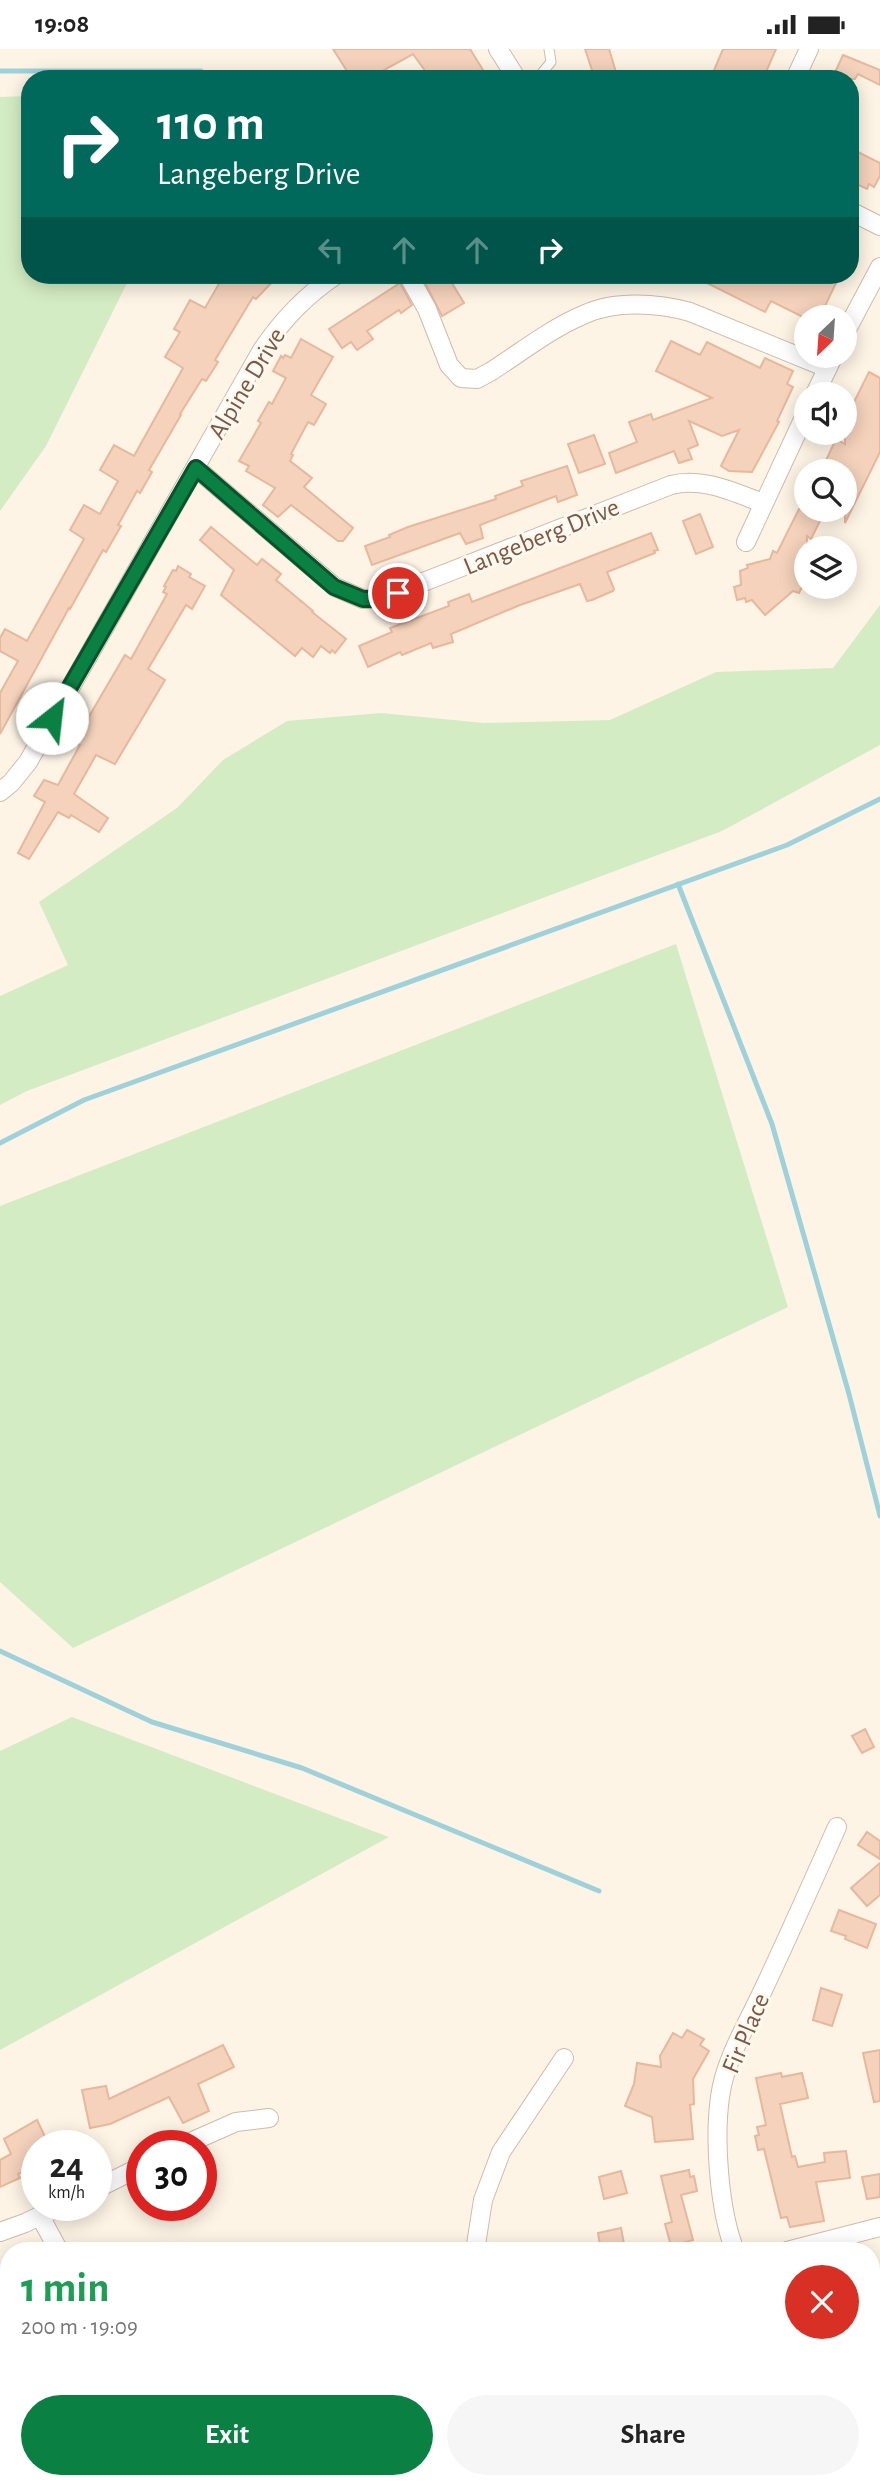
<!DOCTYPE html>
<meta charset="utf-8">
<style>
body{margin:0;font-family:"Alegreya Sans",sans-serif;background:#f6f6f6;color:#222;height:100vh;display:flex;flex-direction:column;font-size:26px;white-space:nowrap}
*{box-sizing:border-box;margin:0}
p{font-size:23px;color:#767676}
.icon{flex:none;width:38px;height:38px;fill:none;stroke:currentColor;stroke-width:2;stroke-linecap:round;stroke-linejoin:round}
.map{position:relative;flex:1;overflow:hidden}
.sheet{position:absolute;left:0px;top:2193px;width:880px;height:247px;display:flex;flex-direction:column;background:#fff;border-radius:28px 28px 0 0;box-shadow:0 4px 18px #0003}
.sheet>*{flex:none}
.top-card{position:absolute;left:21px;top:21px;width:838px;height:214px;border-radius:28px;box-shadow:0 4px 18px #0003;background:#00695c;color:#fff;overflow:hidden}
.needle{width:46px;rotate:205deg}
.fabs{position:absolute;left:794px;top:256px;display:grid;gap:14px}
.fabs a{display:grid;place-items:center;width:63px;height:63px;border-radius:50%;background:#fff;box-shadow:0 4px 18px #0003;font-size:35px}
.speed{position:absolute;left:21px;top:2081px;display:flex;gap:14px;font-size:35px;font-weight:700;text-align:center}
.speed>*{display:grid;place-content:center;width:91px;height:91px;border-radius:50%;background:#fff;box-shadow:0 4px 18px #0003;line-height:1}
.speed small{font-size:18px;font-weight:400}
.speed .limit{border:10px solid #d22;background:#fff;color:#111}
.pin{position:absolute;display:grid;place-items:center;width:60px;height:60px;color:#fff;margin:-30px;border:4px solid #fff;border-radius:50%;box-shadow:0 2px 7px #0007}
.me{position:absolute;width:77px;margin:-38px;rotate:29deg;stroke-linejoin:round;filter:drop-shadow(0 0 5px #0008)}
.turn{display:flex;align-items:center;gap:24px;height:147px;padding:0 21px;font-size:32px}
.turn .icon{width:91px;height:91px;stroke-width:2.5}
.turn b{display:block;font-size:49px;line-height:60px}
.lanes{display:flex;align-items:center;height:66px;padding:0 21px;background:#0003;justify-content:center;gap:35px;direction:ltr}
.lanes .off{opacity:.35}
.round{display:grid;place-items:center;flex:none;width:74px;height:74px;border-radius:37px;background:#f6f6f6}
.headline{display:flex;align-items:center;justify-content:space-between;height:119px;padding:0 21px}
h1{font-size:42px;font-weight:700;line-height:52px;color:#1e9e55}
.primary-button{display:flex;gap:14px;margin-top:auto;padding:14px 21px}
.primary-button a{flex:1;height:80px;border-radius:42px;background:#0b8043;color:#fff;font-size:28px;font-weight:700;line-height:80px;text-align:center}
.primary-button a+a{background:#f6f6f6;color:#222}
.status{display:flex;justify-content:space-between;align-items:center;height:49px;padding:0 35px;background:#fff;direction:ltr}
.status svg{height:19px;fill:currentColor}
.map>svg:first-child{display:block}
.green{fill:#d4ecc3}
.lines{fill:none;stroke-linecap:round;stroke-linejoin:round}
.stream{stroke:#9ed1da;stroke-width:5}
.building{fill:#f4d2bc;stroke:#e7b89b;stroke-width:2}
.lane-casing{stroke:#cfbbab;stroke-width:11}
.street-casing{stroke:#cfbbab;stroke-width:20}
.lane{stroke:#fff;stroke-width:9}
.street{stroke:#fff;stroke-width:18}
.route-casing{stroke:#07532c;stroke-width:18}
.route{stroke:#0b8043;stroke-width:12}
.labels{text-anchor:middle;stroke-width:6;stroke-linejoin:round;paint-order:stroke}
.street-label{font-size:26px;fill:#785a49;stroke:#fff8ed}
</style>
<div class="status"><b>19:08</b><svg viewBox="0 0 49 12"><path d="M0 12V9h3v3zM5 12V6h3v6zM10 12V3h3v9zM15 12V0h3v12zM26 1h20v11H26zM47 4h2v5h-2z"/></svg></div>
<div class="map">
<svg width="880" height="2439" viewBox="0 0 880 2439">
<rect width="100%" height="100%" fill="#fdf4e5"/>
<g class="green">
<path d="M30,47V226H131L46,397L0,462V48Z"/>
<path d="M880,556V696L722,782L27,1042L0,1056V947L68,916L39,853L177,759L223,711L287,672L381,664L484,674L610,671L716,623L833,619Z"/>
<path d="M676,895L788,1258L73,1599L0,1533V1157Z"/>
<path d="M72,1668L389,1788L0,2001V1702Z"/>
</g>
<g class="lines">
<g class="stream">
<path d="M0,22H201"/>
<path d="M678,835L772,1075L849,1345L880,1467"/>
<path d="M0,1094L84,1051L787,796L880,750"/>
<path d="M0,1602L152,1673L302,1719L599,1842"/>
</g>
</g>
<g class="building">
<path d="M333,0H470L483,21L470,30H431L413,5L384,21L387,30H352Z"/>
<path d="M585,0H609L618,30H595Z"/>
<path d="M723,0H776L763,30H720L712,26Z"/>
<path d="M843,6L880,21V36L858,25L855,30H832Z"/>
<path d="M850,99L880,114V127L874,138L869,135L867,140L850,132Z"/>
<path d="M224,226H279L256,250L253,248L215,311L218,313L206,332L202,330L180,365L181,366L149,421L152,423L140,444L137,442L118,476L121,477L106,503L103,501L70,560L69,559L0,685V644L18,612L0,602V589L5,580L27,592L84,490L70,481L84,456L100,465L118,432L100,421L114,396L134,407L183,319L165,308L180,283L174,280L190,251L205,259Z"/>
<path d="M421,226H447L464,254L442,267Z"/>
<path d="M691,226H825L837,232L825,257L842,265L841,268H803L771,252L765,263Z"/>
<path d="M400,234L412,256L401,264L399,261L367,282L373,290L357,301L351,293L342,299L329,280Z"/>
<path d="M301,290L333,308L311,346L326,355L314,376L308,373L291,405L293,406L290,412L312,429L304,438L353,479L343,492H338L291,456L278,468L263,456L275,439L246,422L249,417L239,412L261,374L258,372L269,353L272,355L286,329L273,322L281,307L283,309L285,306L291,309Z"/>
<path d="M671,292L700,306L707,293L760,319L765,309L793,322L787,335L793,338L777,372L779,373L752,423L729,422L721,417L739,381L722,387L689,372L698,396L688,400L692,410L679,414L674,402L616,424L609,404L637,393L629,373L651,365L653,371L712,349L656,322Z"/>
<path d="M869,323L880,329V403L845,474V422H821L836,390L845,395V349L854,353Z"/>
<path d="M594,386L605,415L579,424L568,395Z"/>
<path d="M567,417L577,446L558,453L556,447L480,476L483,489L466,495L460,484L372,516L365,497L390,488L389,486L408,478L496,450L495,447L523,437L521,432Z"/>
<path d="M799,460H826L811,490L807,487V528L799,544L793,542L765,566L752,551L746,553L745,549L737,551L734,538L741,536L740,522L748,519L747,516L770,510L773,502L777,504Z"/>
<path d="M700,465L713,498L696,505L683,472Z"/>
<path d="M211,478L257,516L262,510L281,525L276,531L313,562L312,563L346,590L335,604L332,601L330,604L321,597L313,608L302,599L295,607L221,546L234,521L200,491Z"/>
<path d="M651,484L658,501L654,502L655,504L607,523L614,540L613,542L592,551L587,552L580,535L520,556L451,585L453,593L433,599L431,594L402,606L400,603L368,618L359,597L392,583L390,579L449,557L448,553L469,545L472,553Z"/>
<path d="M178,517L191,525L189,528L205,537L192,560L186,556L148,620L165,631L115,715L96,706L74,745L108,769L99,783L71,766L69,769L58,763L29,810L18,804L45,753L34,747L44,731L58,736L80,696L74,693L125,606L131,610L167,545L163,543L166,538L164,537L173,521L176,522Z"/>
<path d="M865,1680L874,1698L862,1704L852,1687Z"/>
<path d="M867,1783L880,1792V1810L858,1796Z"/>
<path d="M880,1814V1846L867,1857L851,1839Z"/>
<path d="M839,1861L876,1875L867,1899L845,1890L846,1887L831,1882Z"/>
<path d="M821,1939L842,1946L832,1977L813,1971Z"/>
<path d="M687,1981L704,1990L700,1996L709,2002L693,2030L694,2055L690,2056L693,2090L655,2093L652,2068L625,2057L634,2035L637,2014L661,2018L660,2007L673,1984L682,1989Z"/>
<path d="M223,1996L234,2018L198,2035L209,2062L183,2074L169,2048L110,2075L90,2079L82,2041L106,2037L109,2050Z"/>
<path d="M880,2001V2052L874,2053L863,2004Z"/>
<path d="M781,2024L782,2028L802,2024L808,2049L780,2055L792,2108L795,2107L798,2118L825,2113L824,2104L846,2102L850,2129L816,2133L824,2172L790,2178L787,2168L781,2169L764,2100L758,2101L755,2087L759,2086L757,2078L766,2076L756,2029Z"/>
<path d="M37,2071L49,2096H37V2116L18,2125L20,2129L0,2138V2111L11,2105L4,2090Z"/>
<path d="M689,2121L690,2128L694,2127L697,2142L681,2146L693,2191L671,2197L665,2175L672,2173L661,2127Z"/>
<path d="M621,2122L627,2144L604,2150L599,2128Z"/>
<path d="M880,2125V2148L867,2150L862,2128Z"/>
<path d="M621,2179L625,2200L601,2202L598,2184Z"/>
</g>
<g class="lines">
<g class="lane-casing">
<path id="lane" d="M537,30L551,13L549,0"/>
</g>
<g class="street-casing">
<g id="street">
<path d="M498,0L517,30"/>
<path d="M795,30L809,0"/>
<path d="M850,162L880,177"/>
<path d="M408,226L427,260L449,316L461,329L477,330L490,323C520,304 550,280 583,266C614,251 658,254 690,263L827,319"/>
<path d="M845,284L880,218"/>
<path d="M815,345L834,306"/>
<path d="M196,419L335,538L363,550H377L398,543L671,436C703,428 733,443 763,454"/>
<path d="M746,493L807,362"/>
<path d="M0,743L11,734L28,713L262,301C283,270 305,247 336,226"/>
<path d="M184,2096L236,2073L269,2069"/>
<path d="M96,2140L142,2117"/>
<path d="M40,2167L59,2202"/>
<path d="M0,2183L25,2174L63,2156"/>
<path d="M475,2202L483,2151L501,2103L564,2009"/>
<path d="M735,2202C719,2161 714,2091 720,2048C725,2010 748,1974 764,1939C789,1886 813,1832 837,1778"/>
<path d="M787,2202L880,2178"/>
<path d="M0,2406L4,2412L0,2426"/>
<path d="M169,2431L172,2439"/>
<path d="M450,2431L451,2439"/>
<path d="M794,2431L797,2439"/>
</g>
</g>
<use href="#lane" class="lane"/>
<use href="#street" class="street"/>
</g>
<g class="lines">
<g class="route-casing">
<path id="route" d="M52,669L196,419L334,538L363,550H377L398,544"/>
</g>
<use href="#route" class="route"/>
</g>
<g class="labels">
<g class="street-label">
<text transform="translate(246 334) rotate(-59)" y="9">Alpine Drive</text>
<text transform="translate(541 487) rotate(-22)" y="9">Langeberg Drive</text>
<text transform="translate(745 1984) rotate(-67)" y="9">Fir Place</text>
</g>
</g>
</svg>
<div class="fabs">
<a><svg class="needle" viewBox="-14 -14 28 28"><path d="M0-13l5 13h-10z" fill="#e53935"/><path d="M0 13l5-13h-10z" fill="#767676"/></svg></a>
<a><svg class="icon" aria-label="sound" viewBox="0 0 24 24"><path d="M4 9h4l5-4v14l-5-4H4zM17 9q2 3 0 6"/></svg></a>
<a><svg class="icon" aria-label="search" viewBox="0 0 24 24"><circle cx="10" cy="10" r="6"/><path d="M15 15l6 6"/></svg></a>
<a><svg class="icon" aria-label="layers" viewBox="0 0 24 24"><path d="M12 4l9 5-9 5-9-5zM3 14l9 5 9-5"/></svg></a>
</div>
<div class="speed"><div>24<small>km/h</small></div><div class="limit">30</div></div>
<div class="pin" style="left:398px;top:544px;background:#d93025"><svg class="icon" aria-label="arrive" viewBox="0 0 24 24"><path d="M6 21V4h12l-3 4 3 4H6"/></svg></div>
<svg class="me" style="left:52px;top:669px" viewBox="-20 -20 40 40"><circle r="19" fill="#fff"/><path d="M0-13L10 11 0 6-10 11z" fill="#0b8043"/></svg>
<div class="top-card">
<div class="turn"><svg class="icon" aria-label="right" viewBox="0 0 24 24"><path d="M7 20v-9h11M14 6l5 5-5 5"/></svg><div><b>110 m</b>Langeberg Drive</div></div>
<div class="lanes"><svg class="icon off" aria-label="left" viewBox="0 0 24 24"><path d="M17 20v-9H6M10 6l-5 5 5 5"/></svg><svg class="icon off" aria-label="ahead" viewBox="0 0 24 24"><path d="M12 20V5M6 11l6-6 6 6"/></svg><svg class="icon off" aria-label="ahead" viewBox="0 0 24 24"><path d="M12 20V5M6 11l6-6 6 6"/></svg><svg class="icon" aria-label="right" viewBox="0 0 24 24"><path d="M7 20v-9h11M14 6l5 5-5 5"/></svg></div>
</div>
<section class="sheet">
<div class="headline"><div><h1>1 min</h1><p>200 m · 19:09</p></div><a class="round" style="background:#d93025;color:#fff"><svg class="icon" aria-label="close" viewBox="0 0 24 24"><path d="M6 6l12 12M18 6L6 18"/></svg></a></div>
<div class="primary-button"><a>Exit</a><a>Share</a></div>
</section>
</div>
